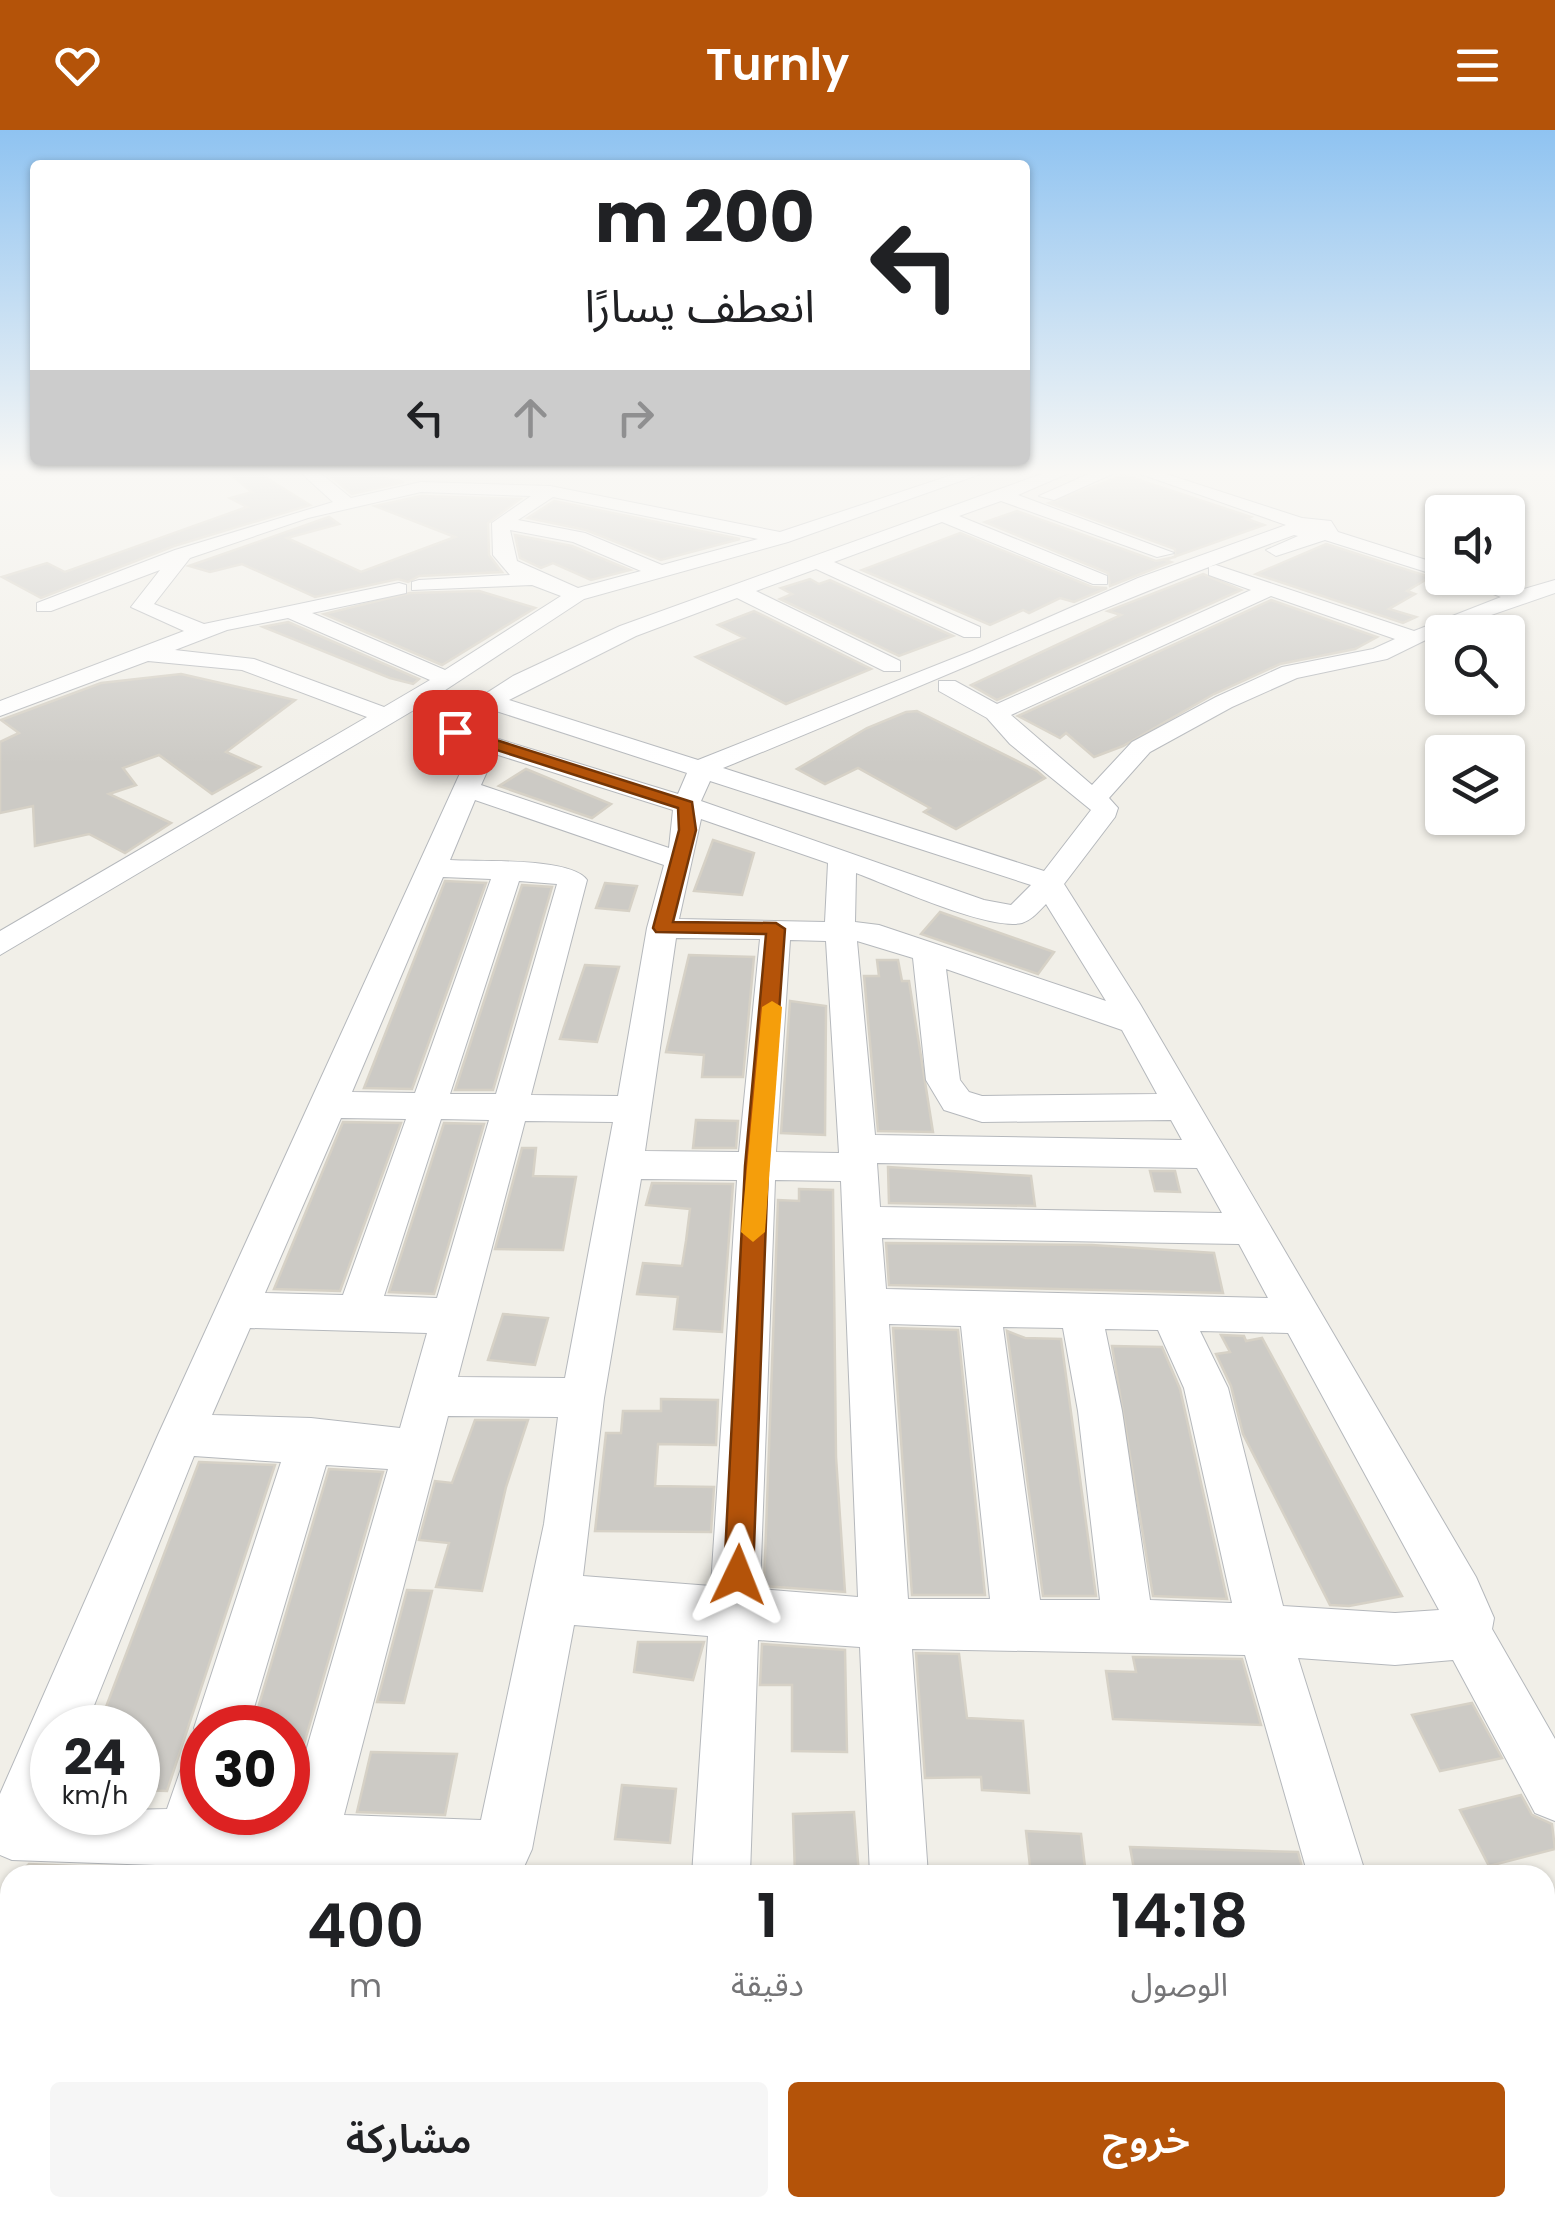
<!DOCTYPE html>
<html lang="ar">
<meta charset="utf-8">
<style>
body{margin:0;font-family:Poppins,"Noto Sans Arabic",sans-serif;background:#f6f6f6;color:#202124;direction:rtl;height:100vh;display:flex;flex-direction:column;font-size:38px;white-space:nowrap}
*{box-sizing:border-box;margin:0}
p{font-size:32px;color:#757577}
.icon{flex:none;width:55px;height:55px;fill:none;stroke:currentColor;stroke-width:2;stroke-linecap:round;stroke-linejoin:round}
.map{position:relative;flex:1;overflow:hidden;direction:ltr}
.details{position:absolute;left:0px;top:1735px;width:1555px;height:352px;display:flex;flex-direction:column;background:#fff;border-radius:30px 30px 0 0;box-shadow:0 2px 8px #0004;direction:rtl}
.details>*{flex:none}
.guide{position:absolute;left:30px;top:30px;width:1000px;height:305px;border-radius:10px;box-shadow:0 2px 8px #0004;direction:rtl;background:#fff;color:#202124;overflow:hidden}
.controls{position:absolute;left:1425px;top:365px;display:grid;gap:20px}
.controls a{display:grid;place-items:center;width:100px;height:100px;border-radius:10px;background:#fff;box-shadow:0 2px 8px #0004;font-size:50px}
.speed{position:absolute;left:30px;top:1575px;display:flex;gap:20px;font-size:50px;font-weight:700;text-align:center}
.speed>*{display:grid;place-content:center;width:130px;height:130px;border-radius:50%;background:#fff;box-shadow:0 2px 8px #0004;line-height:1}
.speed small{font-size:25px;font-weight:400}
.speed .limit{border:15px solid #d22;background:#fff;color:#111}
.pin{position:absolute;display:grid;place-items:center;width:85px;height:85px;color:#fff;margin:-42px;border-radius:20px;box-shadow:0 5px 15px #0006}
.me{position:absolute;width:110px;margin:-55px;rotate:2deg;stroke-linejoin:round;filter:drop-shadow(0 0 8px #0008)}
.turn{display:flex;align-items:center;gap:35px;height:210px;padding:0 50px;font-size:45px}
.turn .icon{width:130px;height:130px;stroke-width:2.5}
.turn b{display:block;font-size:70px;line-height:85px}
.lanes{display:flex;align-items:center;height:95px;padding:0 50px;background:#0003;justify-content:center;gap:50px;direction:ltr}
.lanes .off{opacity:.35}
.eta{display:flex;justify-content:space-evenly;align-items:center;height:170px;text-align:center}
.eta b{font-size:60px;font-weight:600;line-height:70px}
.primary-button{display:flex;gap:20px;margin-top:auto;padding:20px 50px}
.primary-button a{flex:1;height:115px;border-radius:10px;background:#b45309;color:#fff;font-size:40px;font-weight:600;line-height:115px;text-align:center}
.primary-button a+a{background:#f6f6f6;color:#202124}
header{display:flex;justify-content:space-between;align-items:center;height:130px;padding:0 50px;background:#b45309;color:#fff;font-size:45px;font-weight:600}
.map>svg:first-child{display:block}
.building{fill:#cccac5;stroke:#d6d1c6;stroke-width:2.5}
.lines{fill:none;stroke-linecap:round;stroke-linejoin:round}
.minor-casing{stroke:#b5b8bc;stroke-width:2}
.minor{fill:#fff;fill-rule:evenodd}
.route{fill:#b45309;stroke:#753606;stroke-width:2.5}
.slow{fill:#f59e0b}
</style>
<header><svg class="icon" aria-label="menu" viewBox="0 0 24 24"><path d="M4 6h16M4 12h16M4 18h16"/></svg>Turnly<svg class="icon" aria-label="heart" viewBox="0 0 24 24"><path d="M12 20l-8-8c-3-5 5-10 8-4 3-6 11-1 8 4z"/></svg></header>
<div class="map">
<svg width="1555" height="2086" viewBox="0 0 1555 2086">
<rect width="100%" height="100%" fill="#f1efe8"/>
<g class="building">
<path d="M227,342H257L310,375L174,416L41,468L2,447L47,433L65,442L247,377L230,368L252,362Z"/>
<path d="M325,342H357L404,352L352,364Z"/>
<path d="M1124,345L1251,387L1247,389L1264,395L1165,430L1171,432L1110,456L1108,443L985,392L1017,381L1156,431L1175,427V419L1049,373Z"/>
<path d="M421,366L520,369L488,393L489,425L502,442L419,446L408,452L398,449L315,467L242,434L210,442L189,436L329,387L339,394L287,408L361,442L455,407L375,376Z"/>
<path d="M554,371L740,409L661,430L586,400L528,388Z"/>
<path d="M960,403L1092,457L1107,458L1074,472L1060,468L1029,483L1023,480L990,495L862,440Z"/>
<path d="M515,405L572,416L630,440L591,450L553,433L541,438L520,428Z"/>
<path d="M1326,414L1430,447L1407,461L1415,464L1389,479L1416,487L1403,493L1256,444Z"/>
<path d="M1203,444L1241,460L997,570L971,555L1121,485L1108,481Z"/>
<path d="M810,449L819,454L830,450L953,506L899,526L780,469L792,464L781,458Z"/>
<path d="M479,461L535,478L442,535L324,484L410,463Z"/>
<path d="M1271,470L1377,507L1355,519L1280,534L1214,564L1123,616L1094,627L1066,603L1060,608L1018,586Z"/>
<path d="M754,481L871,539L786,574L696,527L744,508L718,495Z"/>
<path d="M288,492L419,549L413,554L390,548L263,497Z"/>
<path d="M181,544L295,570L226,622L260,637L212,664L159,625L123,638L136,655L109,664L171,693L125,723L89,704L35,716L33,676L0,683V612L19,603L1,590L101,553Z"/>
<path d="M917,581L1037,641L1045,648L956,699L924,682L930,678L858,638L825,654L797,639L867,598L906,582Z"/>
<path d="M526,639L611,674L592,688L499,656Z"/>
<path d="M713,710L754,723L742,765L694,761Z"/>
<path d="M445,751L486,753L412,959L364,958Z"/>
<path d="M605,753L637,756L629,781L596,778Z"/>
<path d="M522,755L552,757L493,960H455Z"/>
<path d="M940,782L1054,822L1038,844L921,804Z"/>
<path d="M689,825L754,827L743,947H702L704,925L666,922Z"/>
<path d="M877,830H898L902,851H909L933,1002L878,1001L864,846H879Z"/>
<path d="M585,835L619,837L597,912L560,909Z"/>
<path d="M790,871L826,876L825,1005L781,1003Z"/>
<path d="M696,990L738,991L736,1018H693Z"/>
<path d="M343,992L401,993L340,1161L274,1159Z"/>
<path d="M444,993L484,994L434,1164L389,1162Z"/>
<path d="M522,1018H536L533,1046L576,1047L563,1120L495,1119Z"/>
<path d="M888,1037L1031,1046L1035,1076L889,1073Z"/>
<path d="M1150,1041H1175L1180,1062L1155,1061Z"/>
<path d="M652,1053L733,1054L722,1202L674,1199L678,1167L637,1164L643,1133L682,1136L686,1111L690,1079L646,1075Z"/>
<path d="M799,1059L833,1060L836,1327L845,1462L764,1456L778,1070L799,1071Z"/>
<path d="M886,1113L1092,1115L1214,1123L1223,1163L889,1155Z"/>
<path d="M503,1184L548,1188L535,1235L488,1230Z"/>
<path d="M893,1198L958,1200L985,1465H912Z"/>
<path d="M1007,1201L1025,1208L1061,1209L1096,1466H1043Z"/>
<path d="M1221,1205L1244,1206L1246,1211L1262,1208L1402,1466L1349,1476L1330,1475L1243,1304L1231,1256L1216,1224L1230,1222Z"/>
<path d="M1112,1216L1162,1217L1180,1259L1227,1469L1153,1466Z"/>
<path d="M661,1269L718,1270L716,1315L658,1314L655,1356L714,1357L711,1402L595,1401L606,1303H621L623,1281H661Z"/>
<path d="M475,1290H528L506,1357L482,1461L436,1457L449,1413L419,1410L435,1351L452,1353Z"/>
<path d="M199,1332L275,1335L167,1661L138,1660V1598H98Z"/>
<path d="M329,1339L383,1342L291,1659L288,1658V1598H252Z"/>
<path d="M407,1460L432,1461L404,1573L377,1572Z"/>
<path d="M638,1512H704L693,1550L634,1542Z"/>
<path d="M762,1514L845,1520L847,1622L792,1621V1555H760Z"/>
<path d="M916,1523L959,1524L967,1588L1023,1591L1029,1663L982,1660L981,1647L925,1648Z"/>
<path d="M1133,1527L1242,1529L1261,1595L1113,1589L1106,1541L1136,1542Z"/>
<path d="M1472,1573L1502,1628L1440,1641L1412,1585Z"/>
<path d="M371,1622L457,1624L445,1685L357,1682Z"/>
<path d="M622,1655L676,1659L670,1713L615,1709Z"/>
<path d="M1521,1665L1532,1685L1552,1694L1555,1719L1489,1736L1460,1680Z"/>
<path d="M854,1682L859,1745H795L793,1684Z"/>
<path d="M1026,1701L1081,1704L1086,1745H1031Z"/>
<path d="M1130,1717L1298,1722L1304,1745H1135Z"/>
<path d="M29,1734L94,1737L90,1745H17Z"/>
</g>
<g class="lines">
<g class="minor-casing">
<g id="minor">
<path d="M300,342H319L351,368L421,352L550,356L780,402L961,342H986L788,412L584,469L424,574L0,825V801L367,587L242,540L148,531L0,586V571L184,501L131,477L160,440L51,481H37V473L175,420L333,372ZM421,362L531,366L492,393L493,425L510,445L419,450L412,452V460L532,455L561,466L445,540L312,483L406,463V455L399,453L204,494L154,474L190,428L308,388ZM553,367L758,409L662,435L585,403L518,390ZM510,400L573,412L641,441L578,458L517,431ZM288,488L430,550L384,577L254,529L175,520L227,500Z"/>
<path d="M1047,342H1071L1018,365L1174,423L1157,427L1001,371L959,386L1107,446V454H1093L942,392L834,432L980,497V507H964L816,439L756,461L900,531V541H884L737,468L636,506L509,570L698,630L972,521L1138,448L1286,395L1135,342H1160L1302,388L1331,391L1338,402L1442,435V447L1325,410L1276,426L1266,420L1298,406L1294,405C1101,475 914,561 723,638L1044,741L1091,680L1010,614L987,588L939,561V551H955L997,574L1251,460L1209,445V437L1216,435L1414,501L1501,467L1452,448H1481L1521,460L1555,450V463L1442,502L1387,529L1297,548L1232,577L1150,622L1109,668L1118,678L1115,687L1064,754L1140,874L1476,1447L1494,1488L1492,1499L1555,1609V1691L1535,1683L1453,1530L1395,1535L1298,1528L1366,1745H1308L1245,1525L912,1519L928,1745H870L860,1517L758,1510L750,1745H692L708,1506L574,1495L532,1719L523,1739L509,1745L329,1741L270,1745L272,1739L12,1730L0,1725V1664L158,1305L472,617L440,596L443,591L513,546L620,496ZM1271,466L1395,509L1373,519L1282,537L1216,567L1132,612L1092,655L1011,585ZM493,580L687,643L678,664L482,604L469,596ZM495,624L673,680L669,718L481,655ZM710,651L1031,755L1011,775L984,770L701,671ZM475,670L664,735L647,798L618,966L531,965L587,750C571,727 479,732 450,730ZM701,689L828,733L825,792L679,789ZM856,743C891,756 989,801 1022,793C1032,790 1039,781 1046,774L1106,871L879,795L855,792ZM443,747L491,749L415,963L352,962ZM519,751L557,754L496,964H450ZM676,808L760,809L739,1022L645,1021ZM790,810L826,811L839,1023L776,1022ZM857,811L913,828L926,950L944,980L982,992L1171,990L1182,1010L875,1005ZM946,839L1122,900L1157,964L982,966L969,962L960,950ZM341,988L406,989L343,1165L265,1163ZM441,989L489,990L437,1168L384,1166ZM525,991L613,992L565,1248L458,1247ZM877,1033L1197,1038L1222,1083L880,1077ZM641,1049L737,1050L711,1456L583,1446L604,1268ZM775,1050L841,1051L858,1467L760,1459ZM882,1108L1239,1114L1268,1168L886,1159ZM889,1194L961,1196L990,1469H908ZM1003,1197L1063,1198L1078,1281L1100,1470H1040ZM250,1198L427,1203L400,1298L311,1288L212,1285ZM1105,1199L1158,1200L1184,1258L1232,1473L1150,1470L1122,1281ZM1200,1201L1288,1203L1439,1480L1395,1483L1283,1476L1228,1258ZM448,1286L558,1287L544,1394L481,1690L344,1685ZM194,1326L281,1332L194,1598L202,1617V1598H248L326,1335L388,1339L288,1683L202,1682V1628L182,1636L167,1679L52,1682V1598H85Z"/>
<path d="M1093,342H1117L1054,370L1039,366Z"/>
<path d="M152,2078H479L483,2086H149Z"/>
<path d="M667,2078H735L734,2086H666Z"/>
<rect x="883" y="2078" width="68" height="8"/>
<path d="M1402,2078H1470L1472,2086H1404Z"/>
</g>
</g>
<use href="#minor" class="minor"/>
</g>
<linearGradient id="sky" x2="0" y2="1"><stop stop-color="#8fc3f1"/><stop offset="0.54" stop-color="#f9f8f5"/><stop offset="1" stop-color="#f9f8f5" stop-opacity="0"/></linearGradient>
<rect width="1555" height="634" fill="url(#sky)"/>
<path class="route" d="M455,597L692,672L696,700L673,792L776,793L785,799L768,1036L753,1445L749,1455L738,1460L728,1455L724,1445L745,1036L766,804L656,802L653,798L679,700L678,678L450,605L448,602Z"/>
<path class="slow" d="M772,871L782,877L765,1102L753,1112L741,1102L762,877Z"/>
</svg>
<div class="controls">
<a><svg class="icon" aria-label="sound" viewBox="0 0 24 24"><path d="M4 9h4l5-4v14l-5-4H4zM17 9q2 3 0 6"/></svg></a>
<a><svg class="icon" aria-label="search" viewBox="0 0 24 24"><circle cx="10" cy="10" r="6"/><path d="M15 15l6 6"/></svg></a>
<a><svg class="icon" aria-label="layers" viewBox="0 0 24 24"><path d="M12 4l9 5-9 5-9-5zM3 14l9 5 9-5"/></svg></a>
</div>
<div class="speed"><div>24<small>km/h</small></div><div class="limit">30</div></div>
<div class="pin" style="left:455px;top:602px;background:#d93025"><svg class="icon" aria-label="arrive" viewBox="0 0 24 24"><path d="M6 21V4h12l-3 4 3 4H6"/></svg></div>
<svg class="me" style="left:738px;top:1445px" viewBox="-20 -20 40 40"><path d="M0-17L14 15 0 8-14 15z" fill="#b45309" stroke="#fff" stroke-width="4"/></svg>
<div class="guide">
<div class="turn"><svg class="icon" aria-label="left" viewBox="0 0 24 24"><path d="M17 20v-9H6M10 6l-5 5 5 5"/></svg><div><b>200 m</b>انعطف يسارًا</div></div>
<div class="lanes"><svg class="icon" aria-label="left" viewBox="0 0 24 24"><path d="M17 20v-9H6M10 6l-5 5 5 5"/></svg><svg class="icon off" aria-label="ahead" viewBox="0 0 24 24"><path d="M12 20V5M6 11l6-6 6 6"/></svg><svg class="icon off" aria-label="right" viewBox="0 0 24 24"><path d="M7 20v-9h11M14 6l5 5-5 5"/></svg></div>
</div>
<section class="details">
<div class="eta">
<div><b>14:18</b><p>الوصول</p></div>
<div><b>1</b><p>دقيقة</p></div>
<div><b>400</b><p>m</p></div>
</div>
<div class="primary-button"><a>خروج</a><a>مشاركة</a></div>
</section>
</div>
